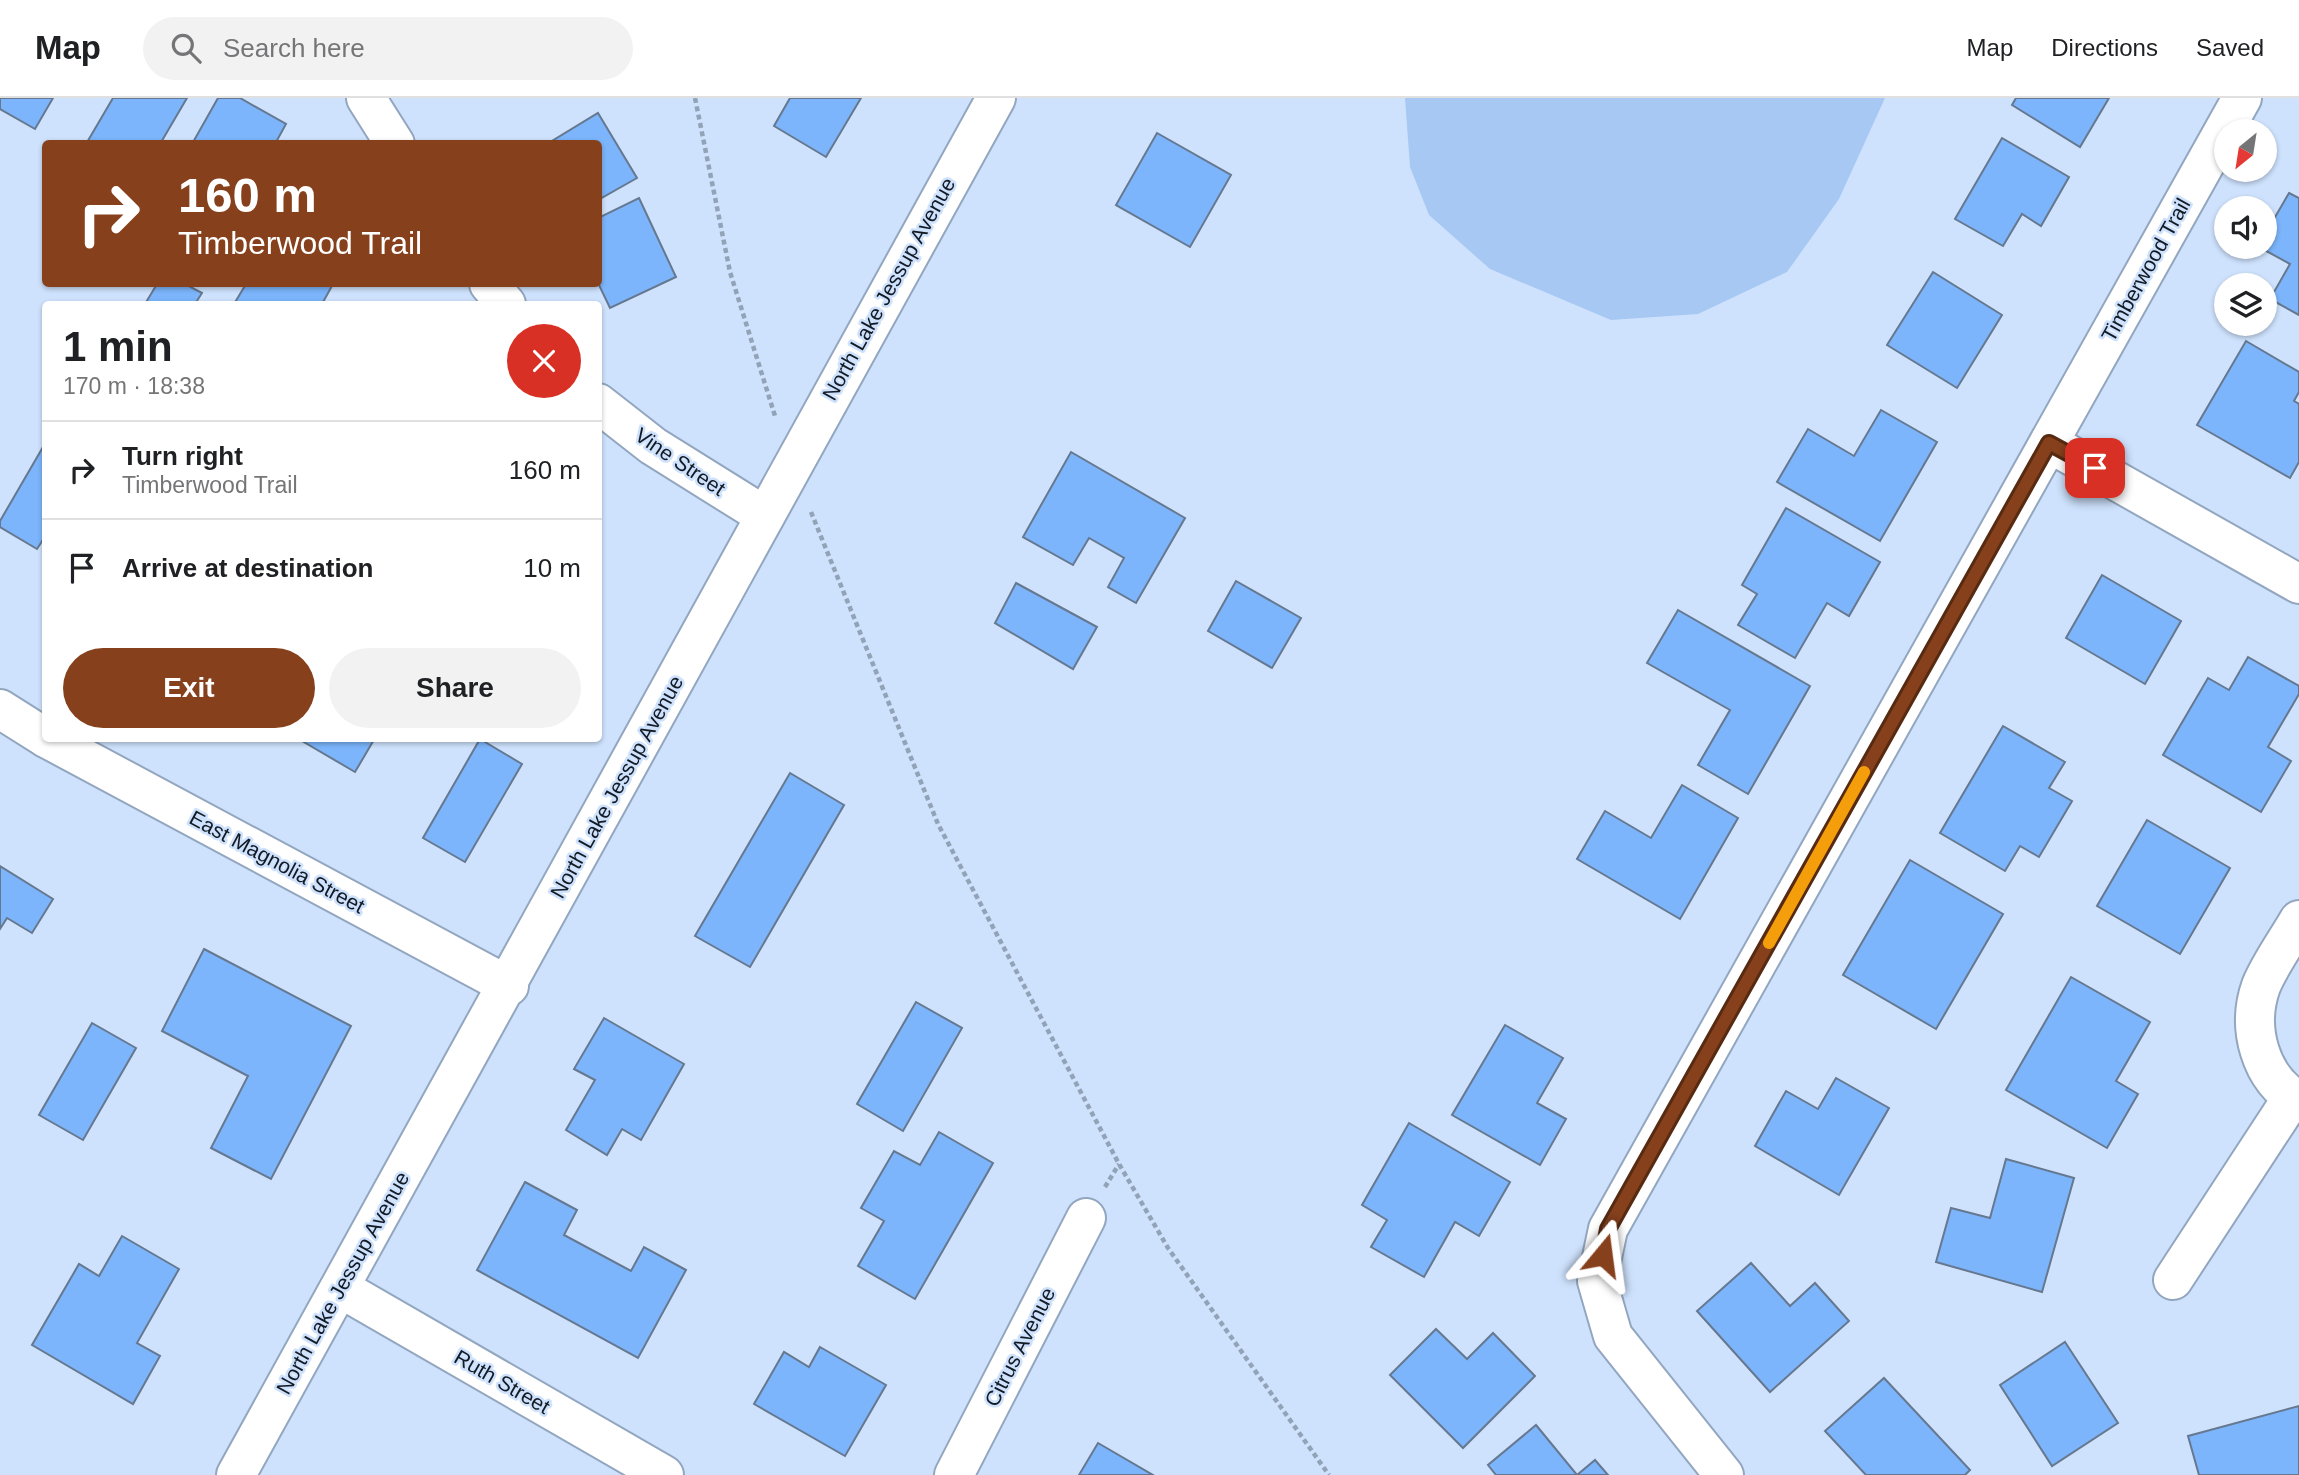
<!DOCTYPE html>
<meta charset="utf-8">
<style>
body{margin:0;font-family:Arial,sans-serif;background:#f2f2f2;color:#202124;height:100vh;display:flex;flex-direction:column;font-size:26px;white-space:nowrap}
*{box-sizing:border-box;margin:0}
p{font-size:23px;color:#757577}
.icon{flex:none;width:38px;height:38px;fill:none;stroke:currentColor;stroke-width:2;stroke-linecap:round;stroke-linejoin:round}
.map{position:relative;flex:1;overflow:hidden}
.panel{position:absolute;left:42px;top:203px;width:560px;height:441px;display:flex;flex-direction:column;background:#fff;border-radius:7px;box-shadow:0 2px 5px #0004}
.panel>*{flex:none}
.hud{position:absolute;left:42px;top:42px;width:560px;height:147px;border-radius:7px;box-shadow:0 2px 5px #0004;background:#86401c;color:#fff;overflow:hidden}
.needle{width:46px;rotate:210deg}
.fabs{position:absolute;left:2214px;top:21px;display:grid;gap:14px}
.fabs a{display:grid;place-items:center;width:63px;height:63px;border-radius:50%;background:#fff;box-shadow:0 2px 5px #0004;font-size:35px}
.pin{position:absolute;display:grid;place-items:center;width:60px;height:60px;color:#fff;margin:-30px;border-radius:14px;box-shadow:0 4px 10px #0006}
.me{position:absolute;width:77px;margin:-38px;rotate:16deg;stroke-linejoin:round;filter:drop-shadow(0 0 5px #0008)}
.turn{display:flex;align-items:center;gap:24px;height:147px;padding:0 21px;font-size:32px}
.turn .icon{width:91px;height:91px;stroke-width:2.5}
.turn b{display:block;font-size:49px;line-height:60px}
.round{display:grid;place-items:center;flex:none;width:74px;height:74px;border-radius:37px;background:#f2f2f2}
.head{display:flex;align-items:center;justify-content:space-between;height:119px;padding:0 21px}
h1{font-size:42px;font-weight:700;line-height:52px}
.primary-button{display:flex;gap:14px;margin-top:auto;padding:14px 21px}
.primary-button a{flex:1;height:80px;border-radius:42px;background:#86401c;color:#fff;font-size:28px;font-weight:700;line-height:80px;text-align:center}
.primary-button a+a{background:#f2f2f2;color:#202124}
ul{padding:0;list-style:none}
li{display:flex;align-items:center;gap:21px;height:98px;padding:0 21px;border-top:2px solid #e0e0e0}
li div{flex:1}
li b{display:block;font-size:26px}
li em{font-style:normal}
header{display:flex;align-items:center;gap:42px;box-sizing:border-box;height:98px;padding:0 35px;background:#fff;border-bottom:2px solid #e0e0e0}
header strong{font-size:33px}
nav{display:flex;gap:38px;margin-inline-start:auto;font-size:24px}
.search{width:490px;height:63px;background:#f2f2f2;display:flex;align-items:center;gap:18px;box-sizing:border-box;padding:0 24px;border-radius:38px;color:#757577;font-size:26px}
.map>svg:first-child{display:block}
.green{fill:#a7c8f3}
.building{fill:#7cb5fc;stroke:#66788f;stroke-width:2}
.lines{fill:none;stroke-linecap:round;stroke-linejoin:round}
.minor-casing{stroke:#93a6bf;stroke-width:42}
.tertiary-casing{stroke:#93a6bf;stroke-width:42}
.path{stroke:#92a2b7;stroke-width:4.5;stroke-dasharray:5 3.5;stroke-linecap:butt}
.minor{stroke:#fff;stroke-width:38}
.tertiary{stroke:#fff;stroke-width:38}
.route-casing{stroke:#572a12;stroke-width:18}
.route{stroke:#86401c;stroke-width:12}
.slow{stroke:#f59e0b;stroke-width:12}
.labels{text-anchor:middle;stroke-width:5;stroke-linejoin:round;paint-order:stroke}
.street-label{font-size:21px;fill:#131a23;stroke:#cee2fd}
</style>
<header>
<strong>Map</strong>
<div class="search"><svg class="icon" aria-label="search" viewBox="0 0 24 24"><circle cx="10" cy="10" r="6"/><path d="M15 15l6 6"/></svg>Search here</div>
<nav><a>Map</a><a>Directions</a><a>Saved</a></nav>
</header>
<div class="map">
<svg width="2299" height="1377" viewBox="0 0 2299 1377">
<rect width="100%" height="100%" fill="#cee2fd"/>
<path class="green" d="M1405,0H1885L1839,101L1787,174L1698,216L1611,222L1490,171L1429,117L1410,69Z"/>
<g class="building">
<path d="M0,0H53L35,31L0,11Z"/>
<path d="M113,0H187L160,46H86Z"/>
<path d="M218,0H240L286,26L275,46H192Z"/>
<path d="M790,0H861L826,59L774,28Z"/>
<path d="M2016,0H2109L2080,49L2012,7Z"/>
<path d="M598,15L637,80L598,102V46H547Z"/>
<path d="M1157,35L1231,77L1190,149L1116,107Z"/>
<path d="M2002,40L2069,79L2041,128L2022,116L2003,148L1955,121Z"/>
<path d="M2289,95L2299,100V217L2270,201L2290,166L2259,149H2264V138Z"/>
<path d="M639,100L676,179L610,210L598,185V120Z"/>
<path d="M1933,174L2002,217L1957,290L1887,247Z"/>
<path d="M157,186H185L202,195L195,206H145Z"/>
<path d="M246,186H333L322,206H234Z"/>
<path d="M2246,243L2299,274V294L2294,303L2299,306V364L2290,380L2197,327Z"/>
<path d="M1881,312L1937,344L1880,443L1777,384L1808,331L1854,358Z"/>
<path d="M43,349L46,350V437L37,451L0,429V423Z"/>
<path d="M1071,354L1185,420L1136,505L1108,489L1124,460L1089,440L1073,467L1023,439Z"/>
<path d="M1786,410L1880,464L1849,518L1827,505L1795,560L1738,527L1757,496L1742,487Z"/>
<path d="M2102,477L2181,523L2145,586L2066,540Z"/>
<path d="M1236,483L1301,520L1272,570L1208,533Z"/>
<path d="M1016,485L1097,529L1073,571L995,525Z"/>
<path d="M1678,512L1810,588L1748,696L1698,667L1730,612L1647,565Z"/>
<path d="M2248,559L2299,588V596L2268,649L2291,663L2261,714L2163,657L2208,580L2229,592Z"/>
<path d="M2003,628L2065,664L2049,690L2072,703L2039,759L2020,748L2005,773L1940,735Z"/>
<path d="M297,640H375L355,674Z"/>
<path d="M480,641L522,666L465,764L423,740Z"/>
<path d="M790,675L844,707L750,869L695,838Z"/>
<path d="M1682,687L1738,720L1680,821L1577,761L1605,713L1651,740Z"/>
<path d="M2147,722L2230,770L2180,856L2097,808Z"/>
<path d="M1910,762L2003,816L1936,931L1843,877Z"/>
<path d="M0,768L53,801L32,835L7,820L0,831Z"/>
<path d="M204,851L351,928L271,1081L211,1050L248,978L162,933Z"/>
<path d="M2071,879L2150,924L2116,983L2138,996L2107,1050L2006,992Z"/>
<path d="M916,904L962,930L903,1033L857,1006Z"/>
<path d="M604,920L684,966L641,1042L622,1031L607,1057L566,1032L595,982L574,971Z"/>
<path d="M92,925L136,950L83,1042L39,1017Z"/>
<path d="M1505,927L1563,960L1537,1005L1566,1021L1540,1067L1452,1017Z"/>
<path d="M1836,980L1889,1010L1839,1097L1755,1048L1786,993L1818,1011Z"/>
<path d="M1409,1025L1510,1084L1479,1138L1455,1124L1424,1179L1371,1149L1387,1122L1362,1107Z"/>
<path d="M939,1034L993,1065L915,1201L858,1168L884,1123L861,1110L894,1053L920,1067Z"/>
<path d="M2006,1061L2074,1080L2042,1194L1936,1164L1951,1110L1990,1120Z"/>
<path d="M525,1084L577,1112L564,1137L631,1173L644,1149L686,1172L638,1260L477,1172Z"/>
<path d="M122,1138L179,1171L137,1245L160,1258L133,1306L32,1247L79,1166L99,1178Z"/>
<path d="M1751,1165L1790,1208L1815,1185L1849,1223L1770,1294L1697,1213Z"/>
<path d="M1436,1231L1467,1261L1493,1235L1535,1278L1463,1350L1390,1277Z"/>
<path d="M2065,1244L2118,1325L2052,1368L2000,1287Z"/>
<path d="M820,1249L886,1287L845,1358L754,1306L784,1254L809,1269Z"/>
<path d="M1884,1280L1970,1372L1965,1377H1866L1825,1333Z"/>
<path d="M2299,1308V1377H2199L2188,1338Z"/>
<path d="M1536,1327L1577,1377L1595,1362L1608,1377H1496L1488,1367Z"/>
<path d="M1098,1345L1153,1377H1079Z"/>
</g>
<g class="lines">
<g class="minor-casing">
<g id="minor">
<path d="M366,0L395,46"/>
<path d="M489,186L506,206"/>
<path d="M598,305L653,348L765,418"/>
<path d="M2049,345L2299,486"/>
<path d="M2299,822C2287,843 2270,866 2261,888C2246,930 2260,981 2299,1003"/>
<path d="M2173,1182L2292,1000"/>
<path d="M340,1190L664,1377"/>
<path d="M954,1377L1086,1120"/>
<path d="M1724,1377L1613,1238L1597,1183L1608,1131L2242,0"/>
</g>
</g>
<g class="tertiary-casing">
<g id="tertiary">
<path d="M0,611L46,640"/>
<path d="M46,640L509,888"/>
<path d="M236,1377C491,919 740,457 996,0"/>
</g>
</g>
<g class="path">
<path d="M695,0L730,174L775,318"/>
<path d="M811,414L938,726L1119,1066L1168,1150L1329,1377"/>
<path d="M1105,1089L1119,1066"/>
</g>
<use href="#minor" class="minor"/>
<use href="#tertiary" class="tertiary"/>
</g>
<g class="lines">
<g class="route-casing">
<path id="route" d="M1603,1157L1608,1131L2049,345L2095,370"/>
</g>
<use href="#route" class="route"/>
<path class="slow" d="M1769,845L1864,674"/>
</g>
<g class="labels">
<g class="street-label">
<text transform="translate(2146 172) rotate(-61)" y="7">Timberwood Trail</text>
<text transform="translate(889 191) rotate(-61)" y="7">North Lake Jessup Avenue</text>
<text transform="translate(680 364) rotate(34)" y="7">Vine Street</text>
<text transform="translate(617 689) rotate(-61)" y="7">North Lake Jessup Avenue</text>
<text transform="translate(277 764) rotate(28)" y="7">East Magnolia Street</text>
<text transform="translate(343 1185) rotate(-61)" y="7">North Lake Jessup Avenue</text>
<text transform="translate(1020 1249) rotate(-63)" y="7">Citrus Avenue</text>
<text transform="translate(502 1284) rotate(30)" y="7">Ruth Street</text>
</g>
</g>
</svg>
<div class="fabs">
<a><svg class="needle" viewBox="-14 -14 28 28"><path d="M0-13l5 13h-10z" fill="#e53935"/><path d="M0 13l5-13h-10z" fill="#757577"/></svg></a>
<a><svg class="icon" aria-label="sound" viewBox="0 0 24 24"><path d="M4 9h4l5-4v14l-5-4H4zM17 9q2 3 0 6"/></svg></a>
<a><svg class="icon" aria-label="layers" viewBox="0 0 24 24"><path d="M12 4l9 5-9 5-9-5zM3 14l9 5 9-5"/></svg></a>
</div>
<div class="pin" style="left:2095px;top:370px;background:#d93025"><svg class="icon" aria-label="arrive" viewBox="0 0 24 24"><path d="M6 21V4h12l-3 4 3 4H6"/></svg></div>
<svg class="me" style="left:1603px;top:1157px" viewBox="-20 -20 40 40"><path d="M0-17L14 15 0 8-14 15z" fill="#86401c" stroke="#fff" stroke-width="4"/></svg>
<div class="hud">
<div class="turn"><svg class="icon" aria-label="right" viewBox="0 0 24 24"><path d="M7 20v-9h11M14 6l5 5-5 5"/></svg><div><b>160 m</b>Timberwood Trail</div></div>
</div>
<section class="panel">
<div class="head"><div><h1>1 min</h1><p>170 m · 18:38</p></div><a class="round" style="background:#d93025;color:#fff"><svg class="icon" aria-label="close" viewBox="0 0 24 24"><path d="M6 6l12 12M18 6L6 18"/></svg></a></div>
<ul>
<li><svg class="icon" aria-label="right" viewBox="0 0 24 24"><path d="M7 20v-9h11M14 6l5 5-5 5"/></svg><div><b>Turn right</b><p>Timberwood Trail</p></div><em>160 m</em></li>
<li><svg class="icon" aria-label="arrive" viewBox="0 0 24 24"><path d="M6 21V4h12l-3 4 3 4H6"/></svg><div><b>Arrive at destination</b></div><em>10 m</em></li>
</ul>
<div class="primary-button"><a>Exit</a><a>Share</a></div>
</section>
</div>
